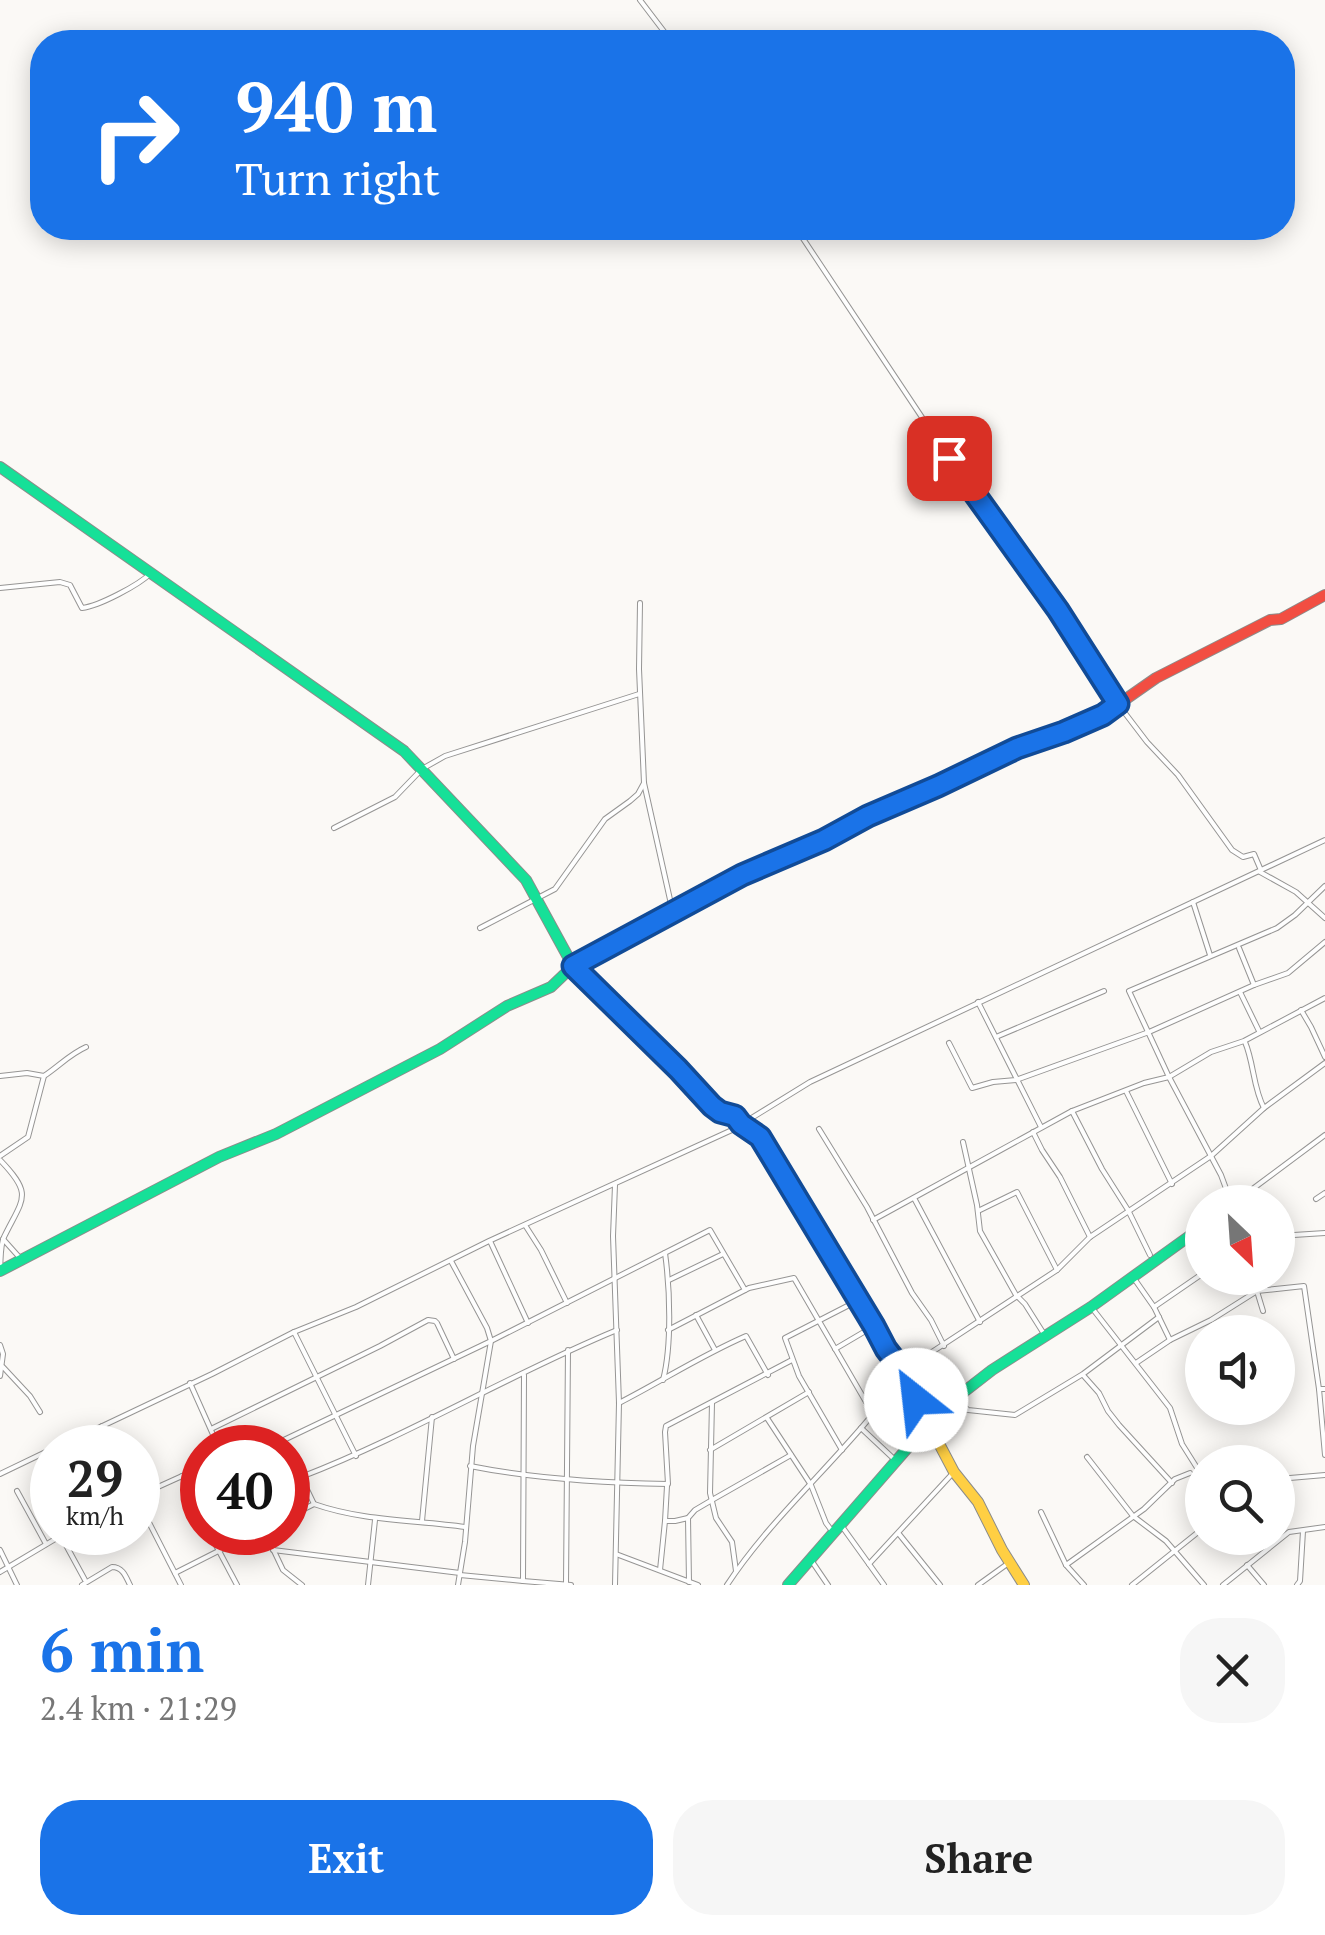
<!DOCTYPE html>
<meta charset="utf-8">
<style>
body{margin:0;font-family:"PT Serif",serif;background:#f6f6f6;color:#222;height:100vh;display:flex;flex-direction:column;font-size:38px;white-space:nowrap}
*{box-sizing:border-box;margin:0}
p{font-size:32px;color:#767676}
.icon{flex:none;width:55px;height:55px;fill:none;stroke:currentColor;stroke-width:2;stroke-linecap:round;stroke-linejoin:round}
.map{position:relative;height:1585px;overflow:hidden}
.panel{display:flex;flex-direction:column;background:#fff;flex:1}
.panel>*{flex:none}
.guide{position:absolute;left:30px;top:30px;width:1265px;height:210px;border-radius:40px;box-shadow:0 5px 25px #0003;background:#1a73e8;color:#fff;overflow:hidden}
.needle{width:65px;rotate:155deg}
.tools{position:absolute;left:1185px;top:1185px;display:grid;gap:20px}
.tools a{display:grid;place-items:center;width:110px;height:110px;border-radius:50%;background:#fff;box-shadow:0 5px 25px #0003;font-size:50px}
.speed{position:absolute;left:30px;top:1425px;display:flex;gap:20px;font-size:50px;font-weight:700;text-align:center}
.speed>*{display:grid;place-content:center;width:130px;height:130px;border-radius:50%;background:#fff;box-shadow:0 5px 25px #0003;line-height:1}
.speed small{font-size:25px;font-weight:400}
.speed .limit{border:15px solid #d22;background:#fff;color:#111}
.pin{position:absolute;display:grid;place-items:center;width:85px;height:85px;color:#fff;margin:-42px;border-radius:20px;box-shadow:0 5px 15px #0006}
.me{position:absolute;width:110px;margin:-55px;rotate:331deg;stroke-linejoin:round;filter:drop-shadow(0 0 8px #0008)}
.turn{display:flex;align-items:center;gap:35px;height:210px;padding:0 40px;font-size:45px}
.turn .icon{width:130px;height:130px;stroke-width:2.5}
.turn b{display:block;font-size:70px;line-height:85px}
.round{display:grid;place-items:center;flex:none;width:105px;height:105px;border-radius:40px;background:#f6f6f6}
.overview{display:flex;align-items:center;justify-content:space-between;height:170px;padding:0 40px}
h1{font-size:60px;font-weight:700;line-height:75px;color:#1a73e8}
.action{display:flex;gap:20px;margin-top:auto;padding:20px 40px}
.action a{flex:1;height:115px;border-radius:40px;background:#1a73e8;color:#fff;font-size:40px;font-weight:700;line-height:115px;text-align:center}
.action a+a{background:#f6f6f6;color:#222}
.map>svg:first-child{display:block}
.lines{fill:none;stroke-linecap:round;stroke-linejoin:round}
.street-casing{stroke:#969594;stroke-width:6}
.fast-casing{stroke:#8c8c8a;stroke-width:12}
.slow-casing{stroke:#8c8c8a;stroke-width:12}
.jam-casing{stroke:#8c8c8a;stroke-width:12}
.street{stroke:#fefefe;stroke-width:4}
.fast{stroke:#16e098;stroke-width:10}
.slow{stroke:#ffcf43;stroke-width:10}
.jam{stroke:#f24e42;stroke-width:10}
.route-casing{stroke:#114b97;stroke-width:25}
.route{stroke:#1a73e8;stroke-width:18}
</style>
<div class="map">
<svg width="1325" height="1585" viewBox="0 0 1325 1585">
<rect width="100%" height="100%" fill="#fbf9f6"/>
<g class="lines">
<g class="street-casing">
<g id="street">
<path d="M640,0L672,42"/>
<path d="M796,228L949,458L1058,610L1118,704L1147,742L1178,775L1232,850L1243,857L1254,854L1260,868"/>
<path d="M0,588L60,582L70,585L82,608C99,606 139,585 151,573"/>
<path d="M640,603L639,669L644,783L673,913"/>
<path d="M334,828L395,797L422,769L445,756L639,694"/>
<path d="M1260,872L1296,892L1325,918"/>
<path d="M1193,902L1210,955"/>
<path d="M480,928L555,889L605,819L630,801L638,794L644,783"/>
<path d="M1239,948L1254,985"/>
<path d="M1240,992L1259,1031"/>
<path d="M978,1002L1041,1127"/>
<path d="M1301,1010L1311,1027L1325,1057"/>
<path d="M996,1037L1104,991"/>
<path d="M1245,1042C1254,1063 1253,1088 1264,1108"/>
<path d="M949,1043L972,1088L993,1082L1016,1080L1149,1032L1254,985L1288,973L1325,942"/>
<path d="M0,1076L27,1073L44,1076"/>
<path d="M1126,1091L1172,1184"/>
<path d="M1072,1111L1102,1169L1128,1210L1150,1255"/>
<path d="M819,1129L867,1207L912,1293L931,1320L944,1346"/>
<path d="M1033,1132L1042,1150L1060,1177L1090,1237"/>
<path d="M963,1142L977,1205L980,1231L1016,1295L1025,1304L1044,1334"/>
<path d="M0,1156L28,1137L44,1076C59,1066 70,1054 86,1047"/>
<path d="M0,1160C34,1195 23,1198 4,1237C0,1246 1,1259 0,1269"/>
<path d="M914,1198L980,1322"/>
<path d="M1316,1199L1325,1193"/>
<path d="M1231,1202L1221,1175L1169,1077L1129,991L1277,928L1295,915L1325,886"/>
<path d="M1235,1202L1325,1135"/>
<path d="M978,1211L1017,1192L1057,1270"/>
<path d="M873,1220L1072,1111L1144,1083L1169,1077L1211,1052L1244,1041L1325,998"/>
<path d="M525,1225L541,1250L567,1303"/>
<path d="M1278,1236L1325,1233"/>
<path d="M3,1239L20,1258"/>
<path d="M490,1241L528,1323"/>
<path d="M451,1261L487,1328L491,1341L473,1446L465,1542L458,1585"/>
<path d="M1133,1277L1154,1307L1170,1340"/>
<path d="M1253,1278L1263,1311"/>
<path d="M669,1280L723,1254"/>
<path d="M1154,1307L1202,1274"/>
<path d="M1092,1308L1170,1408L1182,1444L1199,1471H1202"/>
<path d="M696,1315L715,1350"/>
<path d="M668,1330L749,1288L794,1278L873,1414C827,1470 766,1525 727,1585"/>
<path d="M294,1332L356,1456"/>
<path d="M0,1345L3,1354L0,1376"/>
<path d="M835,1349L874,1326"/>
<path d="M1136,1363L1170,1340L1211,1320L1257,1291L1304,1286L1319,1389"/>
<path d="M3,1367L30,1396L40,1412"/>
<path d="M903,1371L1057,1270L1090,1237L1211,1156L1264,1108L1325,1063"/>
<path d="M1083,1375L1099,1393L1108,1411L1119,1425L1172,1483"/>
<path d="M663,1380C672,1345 670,1289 665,1253"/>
<path d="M190,1383L219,1448"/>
<path d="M1325,1389H1319L1325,1455"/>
<path d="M956,1398L968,1410L1015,1415L1083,1374L1159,1317"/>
<path d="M619,1403C662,1381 702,1355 746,1336L768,1375"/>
<path d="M712,1403L710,1493L716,1518L732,1542L736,1571"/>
<path d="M767,1418L811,1485L826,1523L832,1531"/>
<path d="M102,1426L112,1448"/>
<path d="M861,1428L894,1459"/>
<path d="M211,1429L380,1346L428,1320L435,1321L437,1323L454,1359"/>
<path d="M80,1435L87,1448"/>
<path d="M56,1448L212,1374L294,1332L356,1307L489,1241L732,1130L810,1082L1325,840"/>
<path d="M267,1448L491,1341L710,1230L745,1290"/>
<path d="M710,1450L809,1392"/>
<path d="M842,1450L799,1376L785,1338L859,1300"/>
<path d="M48,1452L52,1464"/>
<path d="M1087,1457L1133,1516L1166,1541L1204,1585"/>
<path d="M470,1466C535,1479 602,1483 668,1484L665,1432L666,1426L792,1360"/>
<path d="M0,1474L52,1449"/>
<path d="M182,1476L202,1519"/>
<path d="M1278,1479L1325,1475"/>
<path d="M667,1486L665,1521H675L688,1518L695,1510L712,1500L791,1455"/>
<path d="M17,1491L46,1544"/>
<path d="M138,1496L202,1467"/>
<path d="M138,1501L181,1585"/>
<path d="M314,1504C362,1521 415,1520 465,1527"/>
<path d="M1041,1512L1066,1565L1084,1585"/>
<path d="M288,1517L314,1504L301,1477C410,1435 510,1374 617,1330"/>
<path d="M688,1518L689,1582"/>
<path d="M422,1521L432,1417"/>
<path d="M841,1525L869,1564"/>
<path d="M209,1532L237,1585"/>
<path d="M265,1532L283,1570L302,1585"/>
<path d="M899,1534L940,1585"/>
<path d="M61,1536L85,1580"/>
<path d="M0,1550L17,1585"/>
<path d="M273,1550L460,1573"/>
<path d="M616,1554L698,1585"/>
<path d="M811,1560L828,1585"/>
<path d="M1066,1565L1144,1509L1175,1479L1190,1473"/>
<path d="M1247,1565L1264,1585"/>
<path d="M660,1570L665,1521"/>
<path d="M0,1572L67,1532"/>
<path d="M175,1573L256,1532"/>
<path d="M460,1575L523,1581L524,1375"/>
<path d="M523,1581L571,1585"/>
<path d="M566,1584L568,1350"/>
<path d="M82,1585L112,1567C123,1567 126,1577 130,1585"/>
<path d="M368,1585L375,1520"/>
<path d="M615,1585L619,1403L613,1236L615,1185"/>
<path d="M884,1585L869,1564L953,1473"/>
<path d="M978,1585L1010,1562"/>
<path d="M1132,1585L1202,1529"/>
<path d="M1223,1585L1289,1532L1325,1527"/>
<path d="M1297,1585L1300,1581L1303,1531"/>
</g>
</g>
<g class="fast-casing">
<g id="fast">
<path d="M0,467L404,751L526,880L573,966L678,1069L714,1109L735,1116L741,1125L760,1137L799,1205L865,1311"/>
<path d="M0,1271L219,1157L276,1134L440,1049L507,1006L551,987L573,966L598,951L658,922L742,875L823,840L868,816L916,796"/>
<path d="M788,1585L917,1437L930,1428L956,1398L992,1370L1091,1307L1202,1227"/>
</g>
</g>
<g class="slow-casing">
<path id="slow" d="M865,1311L886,1349L903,1371L906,1381L954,1472L978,1502L1002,1550L1024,1585"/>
</g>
<g class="jam-casing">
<path id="jam" d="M916,796L1017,748L1064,732L1103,715L1156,678L1270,620L1281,619L1325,595"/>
</g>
<use href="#street" class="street"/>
<use href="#fast" class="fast"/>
<use href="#slow" class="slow"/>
<use href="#jam" class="jam"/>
</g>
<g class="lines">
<g class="route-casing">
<path id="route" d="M916,1400L903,1371L886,1349L874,1326L760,1137L741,1124L735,1116L720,1112L712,1106L678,1069L573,966L742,875L824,840L868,816L938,786L1017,748L1064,732L1103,715L1118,704L1058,610L949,458"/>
</g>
<use href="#route" class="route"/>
</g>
</svg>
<div class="tools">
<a><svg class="needle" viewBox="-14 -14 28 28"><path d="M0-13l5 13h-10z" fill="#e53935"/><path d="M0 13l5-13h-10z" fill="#767676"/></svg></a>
<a><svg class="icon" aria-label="sound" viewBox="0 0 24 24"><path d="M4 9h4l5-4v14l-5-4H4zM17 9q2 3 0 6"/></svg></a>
<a><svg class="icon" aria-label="search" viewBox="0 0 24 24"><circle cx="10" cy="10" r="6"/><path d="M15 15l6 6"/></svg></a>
</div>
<div class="speed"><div>29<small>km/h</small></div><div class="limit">40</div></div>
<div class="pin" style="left:949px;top:458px;background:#d93025"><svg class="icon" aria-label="arrive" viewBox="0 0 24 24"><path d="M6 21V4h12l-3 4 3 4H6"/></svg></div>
<svg class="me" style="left:916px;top:1400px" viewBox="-20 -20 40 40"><circle r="19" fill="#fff"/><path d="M0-13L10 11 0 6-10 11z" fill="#1a73e8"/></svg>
<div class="guide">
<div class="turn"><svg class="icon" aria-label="right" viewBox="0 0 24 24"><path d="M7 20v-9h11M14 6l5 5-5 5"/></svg><div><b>940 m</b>Turn right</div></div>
</div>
</div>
<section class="panel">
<div class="overview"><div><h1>6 min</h1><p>2.4 km · 21:29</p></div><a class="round"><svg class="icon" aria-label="close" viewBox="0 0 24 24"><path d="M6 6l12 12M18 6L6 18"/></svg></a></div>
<div class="action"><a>Exit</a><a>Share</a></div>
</section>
